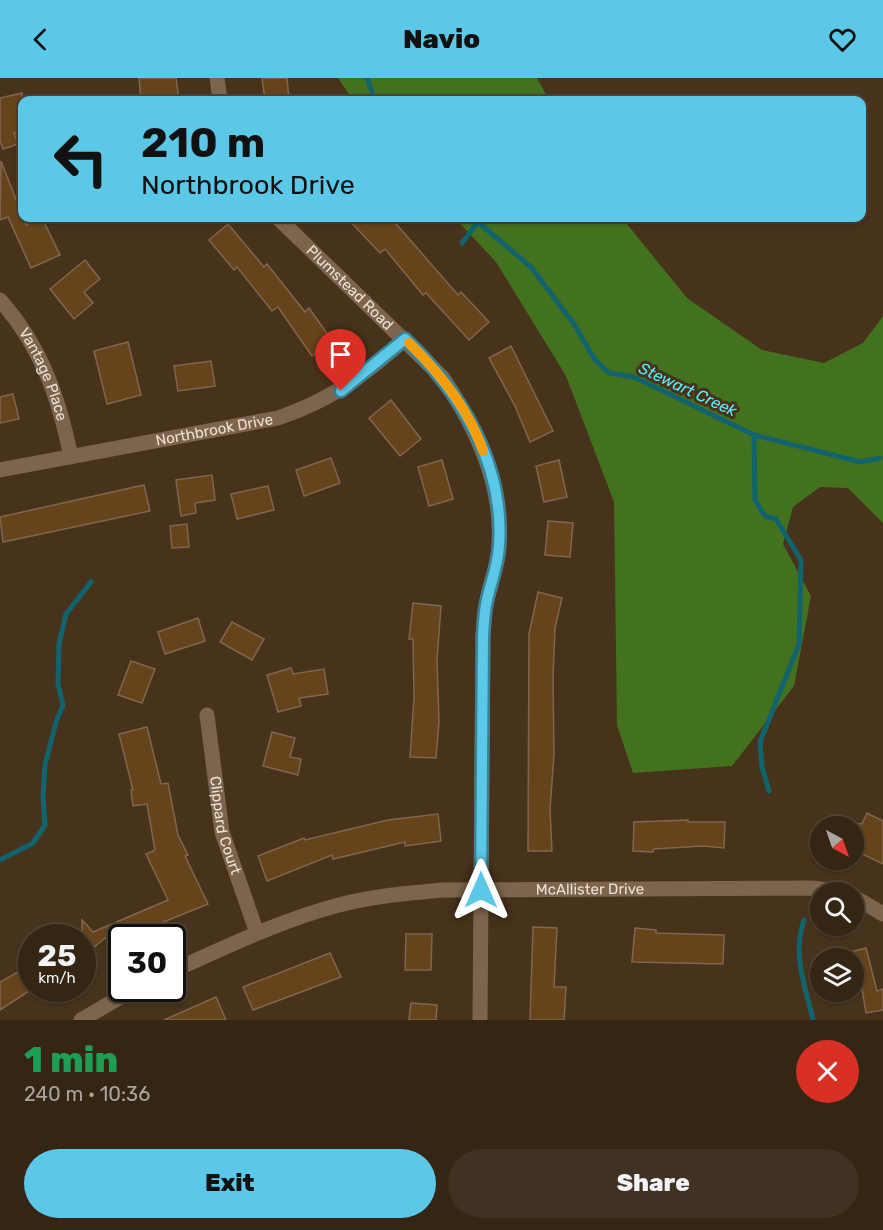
<!DOCTYPE html>
<meta charset="utf-8">
<style>
body{margin:0;font-family:Rubik,sans-serif;background:#403222;color:#f1f3f6;height:100vh;display:flex;flex-direction:column;font-size:22px;white-space:nowrap}
*{box-sizing:border-box;margin:0}
p{font-size:20px;color:#aaa5a0}
.icon{flex:none;width:33px;height:33px;fill:none;stroke:currentColor;stroke-width:2;stroke-linecap:round;stroke-linejoin:round}
.map{position:relative;height:942px;overflow:hidden}
.panel{display:flex;flex-direction:column;background:#352614;flex:1}
.panel>*{flex:none}
.top-card{position:absolute;left:18px;top:18px;width:848px;height:126px;border-radius:12px;box-shadow:0 2px 4px #0004,0 0 0 2px #4f4334;background:#5bc8e7;color:#111;overflow:hidden}
.needle{width:39px;rotate:140deg}
.fabs{position:absolute;left:810px;top:738px;display:grid;gap:12px}
.fabs a{display:grid;place-items:center;width:54px;height:54px;border-radius:50%;background:#352614;box-shadow:0 2px 4px #0004,0 0 0 2px #4f4334;font-size:30px}
.speed{position:absolute;left:18px;top:846px;display:flex;gap:12px;font-size:30px;font-weight:700;text-align:center}
.speed>*{display:grid;place-content:center;width:78px;height:78px;border-radius:50%;background:#352614;box-shadow:0 2px 4px #0004,0 0 0 2px #4f4334;line-height:1}
.speed small{font-size:15px;font-weight:400}
.speed .limit{border:3px solid #111;border-radius:9px;background:#fff;color:#111}
.pin{position:absolute;display:grid;place-items:center;width:51px;height:51px;color:#fff;margin:-62px -26px;border-radius:50% 50% 50% 0;rotate:-45deg;box-shadow:0 0 6px #0007}
.pin .icon{rotate:45deg}
.me{position:absolute;width:66px;margin:-33px;rotate:0deg;stroke-linejoin:round;filter:drop-shadow(0 0 4px #0008)}
.turn{display:flex;align-items:center;gap:21px;height:126px;padding:0 24px;font-size:27px}
.turn .icon{width:78px;height:78px;stroke-width:2.5}
.turn b{display:block;font-size:42px;line-height:51px}
.round{display:grid;place-items:center;flex:none;width:63px;height:63px;border-radius:32px;background:#403222}
.summary{display:flex;align-items:center;justify-content:space-between;height:102px;padding:0 24px}
h1{font-size:36px;font-weight:800;line-height:45px;color:#1e9e55}
.action{display:flex;gap:12px;margin-top:auto;padding:12px 24px}
.action a{flex:1;height:69px;border-radius:36px;background:#5bc8e7;color:#111;font-size:24px;font-weight:800;line-height:69px;text-align:center}
.action a+a{background:#403222;color:#f1f3f6}
header{display:flex;justify-content:space-between;align-items:center;height:78px;padding:0 24px;background:#5bc8e7;color:#111;font-size:27px;font-weight:800}
.map>svg:first-child{display:block}
.forest{fill:#43721f}
.lines{fill:none;stroke-linecap:round;stroke-linejoin:round}
.stream{stroke:#11646d;stroke-width:5}
.building{fill:#67431b;stroke:#7f674f;stroke-width:1.5}
.minor{stroke:#7d654d;stroke-width:15}
.route-casing{stroke:#3b8296;stroke-width:15}
.route{stroke:#5bc8e7;stroke-width:10}
.slow{stroke:#f59e0b;stroke-width:10}
.labels{text-anchor:middle;stroke-width:6;stroke-linejoin:round;paint-order:stroke}
.street-label{font-size:15px;fill:#eee1d3;stroke:#47321b}
.water-label{font-size:16px;font-style:italic;fill:#5eecfd;stroke:#47321b}
</style>
<header><svg class="icon" aria-label="back" viewBox="0 0 24 24"><path d="M15 5l-7 7 7 7"/></svg>Navio<svg class="icon" aria-label="heart" viewBox="0 0 24 24"><path d="M12 20l-8-8c-3-5 5-10 8-4 3-6 11-1 8 4z"/></svg></header>
<div class="map">
<svg width="883" height="942" viewBox="0 0 883 942">
<rect width="100%" height="100%" fill="#47321b"/>
<g class="forest">
<path d="M338,0H537L549,22H353Z"/>
<path d="M455,140H622L687,220L762,272L824,285L863,265L883,238V445L848,410L820,409L793,429L783,466L811,518L794,608L732,688L633,695L617,647L614,424L566,298L496,184Z"/>
</g>
<g class="lines">
<g class="stream">
<path d="M367,0L375,22"/>
<path d="M473,140L531,189L574,246L595,282L609,295L634,299L754,357L861,384L880,380"/>
<path d="M462,165L477,145"/>
<path d="M754,357L755,422L765,438L776,441L801,482L799,566L760,664L762,689L769,713"/>
<path d="M0,782L33,765L45,747L43,718L45,687L56,644L63,627L58,606L59,566L66,536L91,504"/>
<path d="M804,842C792,877 805,906 813,942"/>
</g>
</g>
<g class="building">
<path d="M139,0H176L179,21L141,22Z"/>
<path d="M262,0H287L289,22H265Z"/>
<path d="M22,15V52L14,55L18,66L3,71L0,63V20Z"/>
<path d="M1,83L26,147L42,140L60,177L31,190L8,139L0,142Z"/>
<path d="M347,140H391L458,217L461,214L489,244L469,262L426,215L423,217L385,171L380,175Z"/>
<path d="M228,146L264,189L267,186L305,234L309,230L333,264L312,278L278,229L272,233L237,189L234,192L209,162Z"/>
<path d="M85,182L100,201L84,214L93,225L74,241L50,211Z"/>
<path d="M128,264L141,317L107,326L94,273Z"/>
<path d="M511,268L553,353L530,364L515,328L489,280Z"/>
<path d="M211,283L215,308L178,313L174,288Z"/>
<path d="M13,316L19,341L0,345V319Z"/>
<path d="M391,322L421,361L400,378L369,340Z"/>
<path d="M331,380L340,405L304,418L296,392Z"/>
<path d="M442,382L453,421L429,428L418,389Z"/>
<path d="M559,382L567,419L544,424L536,388Z"/>
<path d="M212,397L215,422L195,425L196,435L181,438L176,402Z"/>
<path d="M144,407L150,433L3,464L0,439Z"/>
<path d="M268,408L274,432L237,441L231,416Z"/>
<path d="M548,443L573,445L570,479L545,477Z"/>
<path d="M187,446L189,469L172,470L170,448Z"/>
<path d="M538,514L562,520L555,550L553,600L554,676L550,731L552,773H528L529,556Z"/>
<path d="M413,525L441,528L437,582L439,644L436,680L410,679L414,619L413,561H409Z"/>
<path d="M198,540L205,563L165,576L158,554Z"/>
<path d="M232,544L264,561L252,582L220,564Z"/>
<path d="M131,583L155,591L142,625L118,617Z"/>
<path d="M291,590L293,596L324,591L328,616L299,620L301,628L278,634L267,597Z"/>
<path d="M147,649L161,706L168,705L178,757L188,777L185,778L208,826L119,862L115,852L82,879V842L93,854L168,822L146,776L155,772L147,726L133,728L131,712H133L119,656Z"/>
<path d="M272,654L295,660L290,679L301,681L298,697L263,688Z"/>
<path d="M867,735L883,743V786L854,772V745L862,746Z"/>
<path d="M438,736L441,763L405,768V764L333,781L332,777L267,803L258,778L304,760L305,762L388,742Z"/>
<path d="M688,742V744H725L724,770L703,768L654,771L653,774L633,773L634,744Z"/>
<path d="M533,849L557,850L554,909H566L564,942H530Z"/>
<path d="M635,850L656,852V855L724,857L723,886L632,884Z"/>
<path d="M406,856H432L431,892H405Z"/>
<path d="M866,870L877,913L883,911V932L866,935L860,899L854,900V873Z"/>
<path d="M330,875L341,899L253,932L243,909Z"/>
<path d="M32,886V911L0,932V904Z"/>
<path d="M216,919L226,942H164Z"/>
<path d="M411,925L437,927L436,942H409Z"/>
</g>
<g class="lines">
<g class="minor">
<path d="M217,0L220,22"/>
<path id="s1" d="M278,140L443,300C476,350 503,406 499,468C498,487 491,503 487,522C484,534 484,546 483,558L480,942"/>
<path id="s2" d="M0,222C41,268 59,320 71,379"/>
<path id="s3" d="M0,392L278,340C331,322 363,298 405,261"/>
<path id="s4" d="M207,637L222,754L257,855"/>
<path d="M854,819L883,836"/>
<path id="s5" d="M172,893C227,869 281,842 339,827C373,818 408,815 443,812L812,810L841,814"/>
<path d="M81,942L136,910"/>
</g>
</g>
<g class="lines">
<g class="route-casing">
<path id="route" d="M341,313L405,261C461,314 505,387 499,468C498,487 491,504 487,522C484,534 484,546 483,558L481,812"/>
</g>
<use href="#route" class="route"/>
<path class="slow" d="M409,265C441,296 469,331 483,373"/>
</g>
<g class="labels">
<g class="street-label">
<text dy="5" stroke="none"><textPath href="#s1" startOffset="100">Plumstead Road</textPath></text>
<text dy="5" stroke="none"><textPath href="#s2" startOffset="87">Vantage Place</textPath></text>
<text dy="5" stroke="none"><textPath href="#s3" startOffset="218">Northbrook Drive</textPath></text>
<text dy="5" stroke="none"><textPath href="#s4" startOffset="112">Clippard Court</textPath></text>
<text dy="5" stroke="none"><textPath href="#s5" startOffset="432">McAllister Drive</textPath></text>
</g>
<g class="water-label">
<text transform="translate(688 311) rotate(25)" y="6">Stewart Creek</text>
</g>
</g>
</svg>
<div class="fabs">
<a><svg class="needle" viewBox="-14 -14 28 28"><path d="M0-13l5 13h-10z" fill="#e53935"/><path d="M0 13l5-13h-10z" fill="#aaa5a0"/></svg></a>
<a><svg class="icon" aria-label="search" viewBox="0 0 24 24"><circle cx="10" cy="10" r="6"/><path d="M15 15l6 6"/></svg></a>
<a><svg class="icon" aria-label="layers" viewBox="0 0 24 24"><path d="M12 4l9 5-9 5-9-5zM3 14l9 5 9-5"/></svg></a>
</div>
<div class="speed"><div>25<small>km/h</small></div><div class="limit">30</div></div>
<div class="pin" style="left:341px;top:313px;background:#d93025"><svg class="icon" aria-label="arrive" viewBox="0 0 24 24"><path d="M6 21V4h12l-3 4 3 4H6"/></svg></div>
<svg class="me" style="left:481px;top:812px" viewBox="-20 -20 40 40"><path d="M0-17L14 15 0 8-14 15z" fill="#5bc8e7" stroke="#fff" stroke-width="4"/></svg>
<div class="top-card">
<div class="turn"><svg class="icon" aria-label="left" viewBox="0 0 24 24"><path d="M17 20v-9H6M10 6l-5 5 5 5"/></svg><div><b>210 m</b>Northbrook Drive</div></div>
</div>
</div>
<section class="panel">
<div class="summary"><div><h1>1 min</h1><p>240 m · 10:36</p></div><a class="round" style="background:#d93025;color:#fff"><svg class="icon" aria-label="close" viewBox="0 0 24 24"><path d="M6 6l12 12M18 6L6 18"/></svg></a></div>
<div class="action"><a>Exit</a><a>Share</a></div>
</section>
